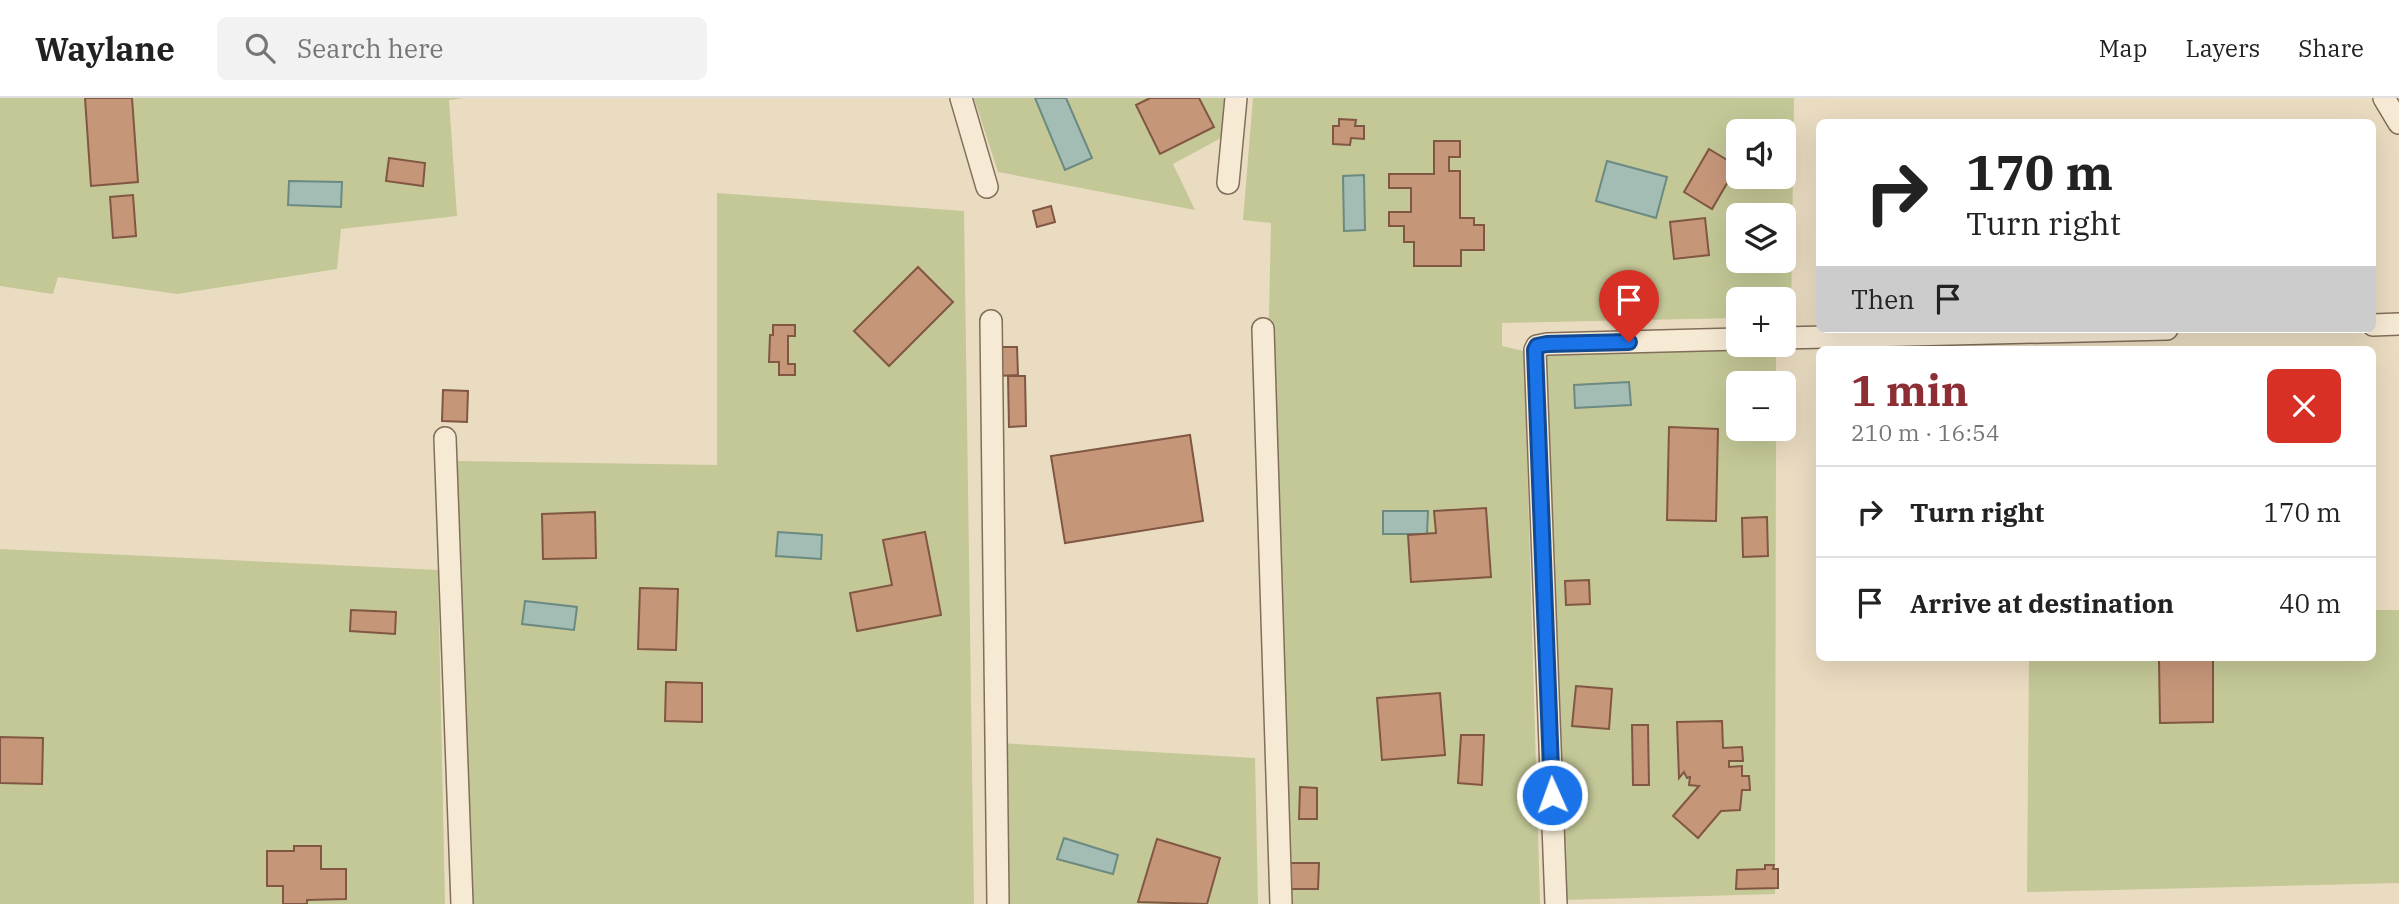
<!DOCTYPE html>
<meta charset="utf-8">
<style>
body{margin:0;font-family:"IBM Plex Serif",serif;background:#f2f2f2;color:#222;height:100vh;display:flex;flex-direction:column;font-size:26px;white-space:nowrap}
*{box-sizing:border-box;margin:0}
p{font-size:23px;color:#767676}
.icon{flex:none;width:38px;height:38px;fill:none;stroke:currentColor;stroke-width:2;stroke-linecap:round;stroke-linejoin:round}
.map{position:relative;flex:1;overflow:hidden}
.sheet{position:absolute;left:1816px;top:248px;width:560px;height:315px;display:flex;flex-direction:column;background:#fff;border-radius:10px;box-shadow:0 7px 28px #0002}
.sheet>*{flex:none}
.guide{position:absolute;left:1816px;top:21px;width:560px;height:214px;border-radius:10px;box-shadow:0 7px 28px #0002;background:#fff;color:#222;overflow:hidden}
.tools{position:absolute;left:1726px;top:21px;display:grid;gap:14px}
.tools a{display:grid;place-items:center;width:70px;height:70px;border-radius:10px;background:#fff;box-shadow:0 7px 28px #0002;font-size:35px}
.pin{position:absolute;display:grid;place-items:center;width:60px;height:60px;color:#fff;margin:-72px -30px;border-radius:50% 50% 50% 0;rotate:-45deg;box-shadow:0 0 7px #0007}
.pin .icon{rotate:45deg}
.me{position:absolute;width:77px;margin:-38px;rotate:358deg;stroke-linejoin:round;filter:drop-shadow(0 0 5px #0008)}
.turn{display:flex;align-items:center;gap:24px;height:147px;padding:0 35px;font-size:32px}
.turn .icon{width:91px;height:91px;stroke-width:2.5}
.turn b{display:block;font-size:49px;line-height:60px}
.then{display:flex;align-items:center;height:66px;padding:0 35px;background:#0003;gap:14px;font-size:26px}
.round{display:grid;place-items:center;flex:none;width:74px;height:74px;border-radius:10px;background:#f2f2f2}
.headline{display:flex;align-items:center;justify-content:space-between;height:119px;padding:0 35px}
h1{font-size:42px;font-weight:700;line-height:52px;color:#8d2e34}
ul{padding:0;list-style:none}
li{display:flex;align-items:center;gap:21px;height:91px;padding:0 35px;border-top:2px solid #e0e0e0}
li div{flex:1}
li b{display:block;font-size:26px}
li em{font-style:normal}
header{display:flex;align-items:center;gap:42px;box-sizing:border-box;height:98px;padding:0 35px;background:#fff;border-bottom:2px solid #e0e0e0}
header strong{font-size:33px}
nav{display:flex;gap:38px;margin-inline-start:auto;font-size:24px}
.search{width:490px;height:63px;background:#f2f2f2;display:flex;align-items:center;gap:18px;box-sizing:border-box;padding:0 24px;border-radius:10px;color:#767676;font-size:26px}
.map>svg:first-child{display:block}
.green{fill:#c4c796;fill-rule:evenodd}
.water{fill:#a3bdb4;stroke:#6b8a81;stroke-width:2}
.building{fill:#c69679;stroke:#805742;stroke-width:2}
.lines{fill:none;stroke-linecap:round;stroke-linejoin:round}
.minor-casing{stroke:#826e5a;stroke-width:24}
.minor{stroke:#f6ead4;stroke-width:21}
.route-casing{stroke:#114b97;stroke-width:18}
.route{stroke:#1a73e8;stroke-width:12}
</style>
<header>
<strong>Waylane</strong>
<div class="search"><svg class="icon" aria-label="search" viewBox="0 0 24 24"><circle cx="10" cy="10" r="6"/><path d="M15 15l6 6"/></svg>Search here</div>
<nav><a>Map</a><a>Layers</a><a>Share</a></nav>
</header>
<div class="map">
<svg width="2399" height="806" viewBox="0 0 2399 806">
<rect width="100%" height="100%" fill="#eadcc1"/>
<g class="green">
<path d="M0,0H464L449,2L457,118L341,131L337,171L177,196L58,179L53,196L0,188Z"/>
<path d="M974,0H1226L1221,40L1173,66L1195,112L998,74Z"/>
<path d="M1253,0H1794L1791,219H1783V201H1738V220L1502,225V248L1524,253L1540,806H1285L1268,263L1271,125L1243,122ZM1738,33H1783V79H1738ZM1738,117H1783V163H1738Z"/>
<path d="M717,95L964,113L974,806H468L456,363L717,367Z"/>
<path d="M1776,247V285H1738V331H1776L1775,796L1564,802L1545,249Z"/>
<path d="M0,451L438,472L445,806H0Z"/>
<path d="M2373,512H2399V785L2027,794L2029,560H2373Z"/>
<path d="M999,645L1255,660L1258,806H1002Z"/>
</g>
<g class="water">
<path d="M1035,0H1066L1092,60L1065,72Z"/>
<path d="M1607,63L1667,79L1656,120L1596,103Z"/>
<path d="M1364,77L1365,132L1344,133L1343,78Z"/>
<path d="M289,83L342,84L341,109L288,107Z"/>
<path d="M1629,284L1631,307L1575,310L1574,287Z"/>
<path d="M1383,413H1428L1427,436H1383Z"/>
<path d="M778,434L822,437L821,461L776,458Z"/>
<path d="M525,503L577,509L574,532L522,526Z"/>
<path d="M1064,740L1118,757L1113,776L1057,761Z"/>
</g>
<g class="building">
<path d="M85,0H132L138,84L91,88Z"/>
<path d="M1150,0H1199L1214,29L1160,56L1136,7Z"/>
<path d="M1339,21L1356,22L1355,28H1364V41L1351,40L1350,47L1333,46V28H1339Z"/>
<path d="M1434,43H1460V59H1449V73H1460V120H1474V127H1484V152H1461V168H1414V144H1404V128H1389V114H1411V90H1389V76H1434Z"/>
<path d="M1709,51L1737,68L1712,111L1684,94Z"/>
<path d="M389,60L425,65L423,88L386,83Z"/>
<path d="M133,97L136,138L113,140L110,99Z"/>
<path d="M1051,108L1055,124L1037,129L1033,113Z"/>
<path d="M1705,120L1709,157L1674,161L1670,124Z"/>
<path d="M918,169L953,204L889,268L854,233Z"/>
<path d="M773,227H795V238H788V266H795V277H779V264H769L770,237H773Z"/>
<path d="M998,249H1017L1018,277L998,278Z"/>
<path d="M1008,278H1025L1026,328L1009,329Z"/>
<path d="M443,292L468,293L467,324L442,323Z"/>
<path d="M1669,329L1718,331L1716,423L1667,422Z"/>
<path d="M1190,337L1203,423L1065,445L1051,358Z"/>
<path d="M1486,410L1491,479L1411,484L1408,437L1436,435L1434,413Z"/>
<path d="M595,414L596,460L543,461L542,416Z"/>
<path d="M1767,419L1768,458L1743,459L1742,420Z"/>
<path d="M925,434L941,517L857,533L850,495L892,487L883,442Z"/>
<path d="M1589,482L1590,506L1566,507L1565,483Z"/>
<path d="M640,490L678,491L676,552L638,551Z"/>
<path d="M351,512L396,514L395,536L350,533Z"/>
<path d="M2159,562H2213V624L2160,625Z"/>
<path d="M666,584L702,585V624L665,623Z"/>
<path d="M1576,588L1612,591L1609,631L1572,628Z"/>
<path d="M1440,595L1445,657L1382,662L1377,600Z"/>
<path d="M1722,623L1723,650L1742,649L1743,663H1729V669L1742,668V678H1749L1750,692H1742L1740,712L1721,713L1698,740L1673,718L1699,688L1689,687L1690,679L1687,680L1684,674L1679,680L1677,624Z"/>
<path d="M1632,627H1648L1649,687H1633Z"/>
<path d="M1461,637H1484L1482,687L1458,685Z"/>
<path d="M0,639L43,640L42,686L0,685Z"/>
<path d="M1300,689L1317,690V721H1299Z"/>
<path d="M1157,741L1220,760L1207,806L1138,804Z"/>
<path d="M294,748H321V771H346V801L307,802V806H283V788H267V753H294Z"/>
<path d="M1290,765H1319L1318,791H1290Z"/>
<path d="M1765,767H1774L1773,771H1778V790L1736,791L1737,772L1765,771Z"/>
</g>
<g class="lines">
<g class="minor-casing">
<g id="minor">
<path d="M961,0L987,89"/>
<path d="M2384,0L2399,25"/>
<path d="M1228,85L1236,0"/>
<path d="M991,223L998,806"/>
<path d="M2373,227L2399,226"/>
<path d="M1263,231L1281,806"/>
<path d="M1783,240L2167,231"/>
<path d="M445,340L462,806"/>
<path d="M1556,806L1535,252L1537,248L1547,246L1738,241"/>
</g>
</g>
<use href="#minor" class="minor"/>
</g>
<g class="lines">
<g class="route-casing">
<path id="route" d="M1552,697L1535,252L1537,248L1547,246L1629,244"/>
</g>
<use href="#route" class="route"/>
</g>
</svg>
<div class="tools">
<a><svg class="icon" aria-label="sound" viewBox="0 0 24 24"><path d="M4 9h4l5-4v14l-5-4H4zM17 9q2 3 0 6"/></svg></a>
<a><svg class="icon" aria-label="layers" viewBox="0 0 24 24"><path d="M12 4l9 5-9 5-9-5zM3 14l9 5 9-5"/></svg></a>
<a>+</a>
<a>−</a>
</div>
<div class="pin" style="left:1629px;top:244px;background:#d93025"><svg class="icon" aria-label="arrive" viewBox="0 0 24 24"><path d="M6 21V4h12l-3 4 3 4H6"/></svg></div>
<svg class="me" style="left:1552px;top:697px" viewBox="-20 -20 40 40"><circle r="17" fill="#1a73e8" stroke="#fff" stroke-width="3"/><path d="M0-11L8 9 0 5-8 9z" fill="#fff"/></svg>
<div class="guide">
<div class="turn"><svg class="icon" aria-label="right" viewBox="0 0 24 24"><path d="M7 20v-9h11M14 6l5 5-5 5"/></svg><div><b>170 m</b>Turn right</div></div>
<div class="then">Then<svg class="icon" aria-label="arrive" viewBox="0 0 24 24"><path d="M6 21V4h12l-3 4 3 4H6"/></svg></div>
</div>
<section class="sheet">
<div class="headline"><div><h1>1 min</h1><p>210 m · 16:54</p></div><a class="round" style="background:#d93025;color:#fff"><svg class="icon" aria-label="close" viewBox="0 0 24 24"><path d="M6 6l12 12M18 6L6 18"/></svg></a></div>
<ul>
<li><svg class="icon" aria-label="right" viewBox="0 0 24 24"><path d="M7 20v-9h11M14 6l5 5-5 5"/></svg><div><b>Turn right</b></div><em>170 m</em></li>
<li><svg class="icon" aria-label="arrive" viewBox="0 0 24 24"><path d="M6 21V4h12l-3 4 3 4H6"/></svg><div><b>Arrive at destination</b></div><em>40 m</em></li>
</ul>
</section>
</div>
